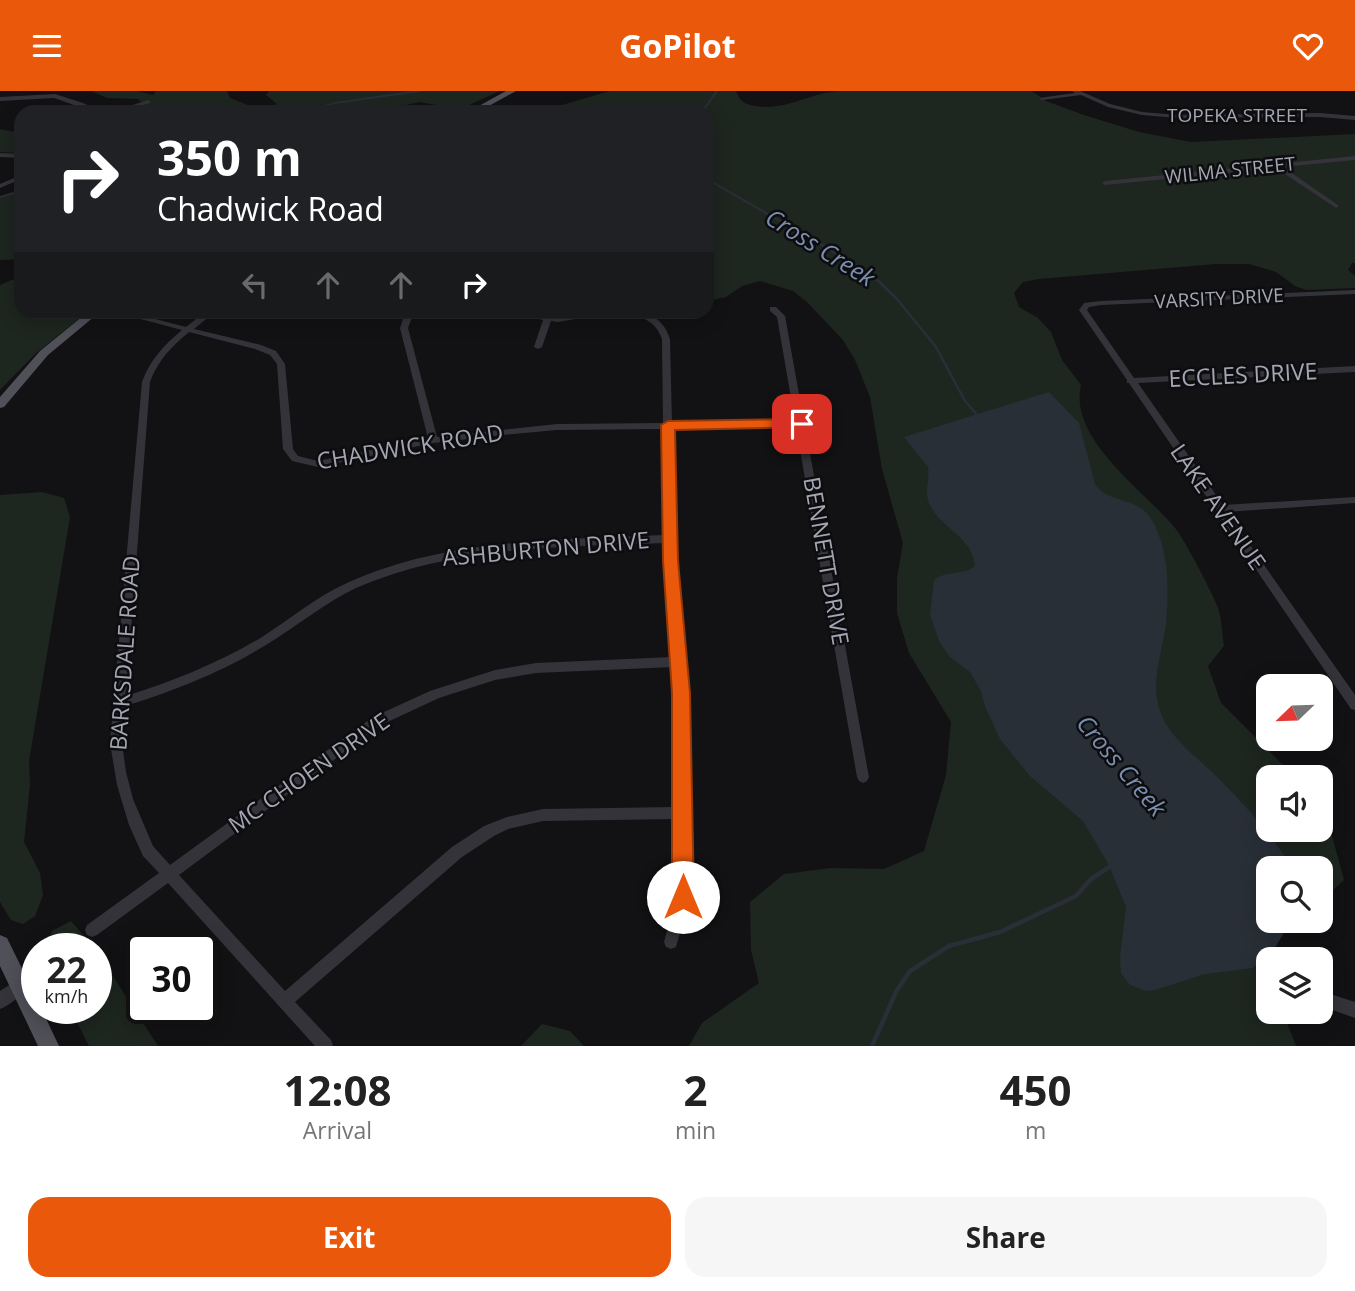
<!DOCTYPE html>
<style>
body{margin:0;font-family:"Open Sans",sans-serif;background:#f6f6f6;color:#222;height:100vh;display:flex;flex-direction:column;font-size:26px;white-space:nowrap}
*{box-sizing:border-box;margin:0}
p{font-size:23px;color:#767676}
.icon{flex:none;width:38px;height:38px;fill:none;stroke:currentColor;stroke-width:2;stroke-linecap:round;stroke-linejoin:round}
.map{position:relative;height:955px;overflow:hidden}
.side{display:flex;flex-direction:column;background:#fff;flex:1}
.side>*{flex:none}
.guide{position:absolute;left:14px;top:14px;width:700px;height:214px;border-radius:21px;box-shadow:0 4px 18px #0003;background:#202124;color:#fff;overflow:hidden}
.needle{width:46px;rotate:247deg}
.buttons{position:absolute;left:1256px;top:583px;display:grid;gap:14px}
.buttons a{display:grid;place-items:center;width:77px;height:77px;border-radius:14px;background:#fff;box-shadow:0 4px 18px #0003;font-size:35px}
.speed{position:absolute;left:21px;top:842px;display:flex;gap:14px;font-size:35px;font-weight:700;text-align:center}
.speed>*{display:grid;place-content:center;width:91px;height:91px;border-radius:50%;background:#fff;box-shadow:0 4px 18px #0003;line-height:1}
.speed small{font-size:18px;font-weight:400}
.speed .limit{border:4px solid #111;border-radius:10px;background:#fff;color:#111}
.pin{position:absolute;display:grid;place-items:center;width:60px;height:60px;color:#fff;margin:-30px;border-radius:14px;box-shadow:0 4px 10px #0006}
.me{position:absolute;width:77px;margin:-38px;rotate:0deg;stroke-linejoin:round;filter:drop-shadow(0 0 5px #0008)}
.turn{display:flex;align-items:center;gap:24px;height:147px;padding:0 28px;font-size:32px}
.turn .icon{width:91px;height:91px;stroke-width:2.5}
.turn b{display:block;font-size:49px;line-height:60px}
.lanes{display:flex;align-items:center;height:66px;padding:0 28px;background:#0003;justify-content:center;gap:35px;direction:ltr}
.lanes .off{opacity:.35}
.eta{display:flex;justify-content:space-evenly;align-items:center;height:119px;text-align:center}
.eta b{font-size:42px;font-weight:700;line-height:49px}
.action{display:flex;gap:14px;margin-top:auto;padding:14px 28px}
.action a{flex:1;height:80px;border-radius:21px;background:#ea580c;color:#fff;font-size:28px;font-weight:700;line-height:80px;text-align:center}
.action a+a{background:#f6f6f6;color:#222}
header{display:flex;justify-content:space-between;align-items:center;height:91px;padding:0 28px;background:#ea580c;color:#fff;font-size:32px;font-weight:700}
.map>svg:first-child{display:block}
.green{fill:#1e2620}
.water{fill:#292f37}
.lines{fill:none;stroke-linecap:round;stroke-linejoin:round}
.stream-far2{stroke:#292f37;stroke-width:2}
.stream-far1{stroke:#292f37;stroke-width:2.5}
.stream{stroke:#292f37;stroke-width:4.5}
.minor{fill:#333339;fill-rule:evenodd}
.major{fill:#4f5058;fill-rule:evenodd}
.route{fill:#ea580c;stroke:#983908;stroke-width:2}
.labels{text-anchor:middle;stroke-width:5;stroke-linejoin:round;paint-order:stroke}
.far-street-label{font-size:19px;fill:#a4a6b4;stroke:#0d0d0f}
.street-label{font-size:23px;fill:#a4a6b4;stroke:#0d0d0f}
.water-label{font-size:24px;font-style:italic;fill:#7a8faf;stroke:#0d0d0f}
</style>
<header><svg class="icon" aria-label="menu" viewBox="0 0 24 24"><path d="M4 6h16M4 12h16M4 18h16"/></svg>GoPilot<svg class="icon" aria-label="heart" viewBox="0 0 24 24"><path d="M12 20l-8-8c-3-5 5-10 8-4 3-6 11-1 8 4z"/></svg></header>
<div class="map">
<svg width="1355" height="955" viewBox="0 0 1355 955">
<rect width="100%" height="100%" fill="#121214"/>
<g class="green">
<path d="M91,0H138L153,4L156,0H227L230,7L258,18L277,13L266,4L269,0H500L469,14L453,17L419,11L374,21H162L148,17L138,8L107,7Z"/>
<path d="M610,0H736C738,7 743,12 750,14C785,22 807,2 839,0C903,0 968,0 1032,0L1046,10L1084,24L1139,41L1191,51L1355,43V172H1352L1348,179L1355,185V197L1306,199L1295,195L1276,181L1249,173H1216L1039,188L1023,191L1014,202L1019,216L1038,227L1051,241L1062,269L1081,294C1068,348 1145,400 1175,437C1185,449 1213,503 1218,517C1222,529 1222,543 1224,555L1208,575L1221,612L1295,686H1269V738H1321V724L1331,741L1344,789L1321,810V777H1269V830H1273V868H1269V920L1283,921L1296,955H689L702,932L759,892L751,859L750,811L784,783L831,777L884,778L924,760L946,684L951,631L909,562L897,522V487L903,452L882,378L870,306L855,269L843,249L807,211L793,200L760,190L742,195L726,206L707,210V21H538Z"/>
<path d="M0,38L21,42V62L0,61Z"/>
<path d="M21,98V168L0,169V106Z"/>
<path d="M21,185V220L87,221L35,263L0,299V194Z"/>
<path d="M42,401L64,407L70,426L29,670L30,694L24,751L40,782L43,804L35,825L23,833L11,829L0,811V404Z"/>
<path d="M71,830L94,857H45L52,840Z"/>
<path d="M96,861L102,868L158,955H89L70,917H96Z"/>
<path d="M542,933L570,940L584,955H521Z"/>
</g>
<path class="water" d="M1049,301L1079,332L1095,393C1109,415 1140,403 1154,433C1169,462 1169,501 1166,533C1162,563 1149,593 1161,623C1171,649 1202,670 1221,690C1248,717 1272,744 1292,777H1269V830H1291L1273,860L1253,877L1205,883L1155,899L1146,900L1130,894L1121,882L1120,866L1126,816L1109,774L1083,730L1030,685L1000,648L985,615L981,600L970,581L950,566L940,552L930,524L934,489C947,479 963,485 975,475C972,443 937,437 928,409C925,398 930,387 928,376L904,346Z"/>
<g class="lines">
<g class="stream-far2">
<path d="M303,21L335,12L419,0"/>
<path d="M702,21L717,0"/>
<path d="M707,88L823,155"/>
<path d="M0,106L21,100"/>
</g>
<path class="stream-far1" d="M820,153L871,183L897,208L936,256L965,310L978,325"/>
<path class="stream" d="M872,955L897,899L910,880L949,855L1000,841L1076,805L1091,788L1111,775"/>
<g class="minor">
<path d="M1072,0H1080L1110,13L1142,21L1177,24L1320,22L1355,25V29L1320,26L1177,27L1142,24L1108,16L1081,4L1042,9L1039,7L1075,2Z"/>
<path d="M55,3L83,12L103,21C94,21 86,15 79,16C70,16 63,21 54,21L74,14L54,7L0,10V6Z"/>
<path d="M148,9L150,10V12L120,21H111Z"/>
<path d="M0,62L21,63V67L0,66Z"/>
<path d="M1355,65V69L1283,76L1338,114L1339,115L1336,117L1276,77L1105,94L1102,92L1105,90Z"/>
<path d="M21,84V88L0,97V93Z"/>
<path d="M1355,199V203L1101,214L1089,216L1087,219L1134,287L1355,275V281L1138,292L1223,414L1355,406V412L1227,421L1355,604V619L1351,618L1129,292H1127V289L1079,219L1084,212L1101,210Z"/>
<path d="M770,216H776L785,225L804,331L806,333L805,335L869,686L867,690L863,692L859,690L857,686L796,336L672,338L675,470L687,602L690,806L676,856L671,858L666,856L664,851L676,806V728L543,730L508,738L494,745L462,766L295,911L331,949L333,955H315L168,792L97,844L92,846L87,844L85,839L87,834L159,782L143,765L129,734L117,694L110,652L142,291C150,269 164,254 182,239L110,220H125L186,236L206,220H216L194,238L261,254L276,260L285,273L293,358L298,365L318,370L428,347L400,237L403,228L409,220H418L411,229L408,237L437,346L557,333L663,332L662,248C656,230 643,227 627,220C649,220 663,227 670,248L672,332L795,330L777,226L770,220ZM189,241L255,258L270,264L277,273L283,358L292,370L318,376L433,352L503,344L557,339L663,338L664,444C558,449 446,447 347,492C316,506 290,528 262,546C219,572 173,590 126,605L150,291C158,269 172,255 189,241ZM665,452L672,566L536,572L495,579L430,600L373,626L170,774L153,755L133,708L126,681L122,652L125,615C174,600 222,581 266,554C296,536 324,512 356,497C453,455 561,456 665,452ZM673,576L675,602L676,716L543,718L507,726L484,735L452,756L285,900L179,784L381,634L439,607L495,589L536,582Z"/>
<path d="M504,220H524L558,227L598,220H621L558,231L551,230L542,256L538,258L534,256L543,229Z"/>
<path d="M20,887L25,889L27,894C23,904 10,914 0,918V900Z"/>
<path d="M1321,900L1355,911V927L1321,915Z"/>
</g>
<g class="major">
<path d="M506,0H516L478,21H468Z"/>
<path d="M89,220H101L48,264L4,316L0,317V306L40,260Z"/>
<path d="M0,844L7,847L37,908V917H41L59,955H38L0,875Z"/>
</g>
</g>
<path class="route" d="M802,328L809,333L807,336L675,339L678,470L690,602L694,806L691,813L683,816L676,813L672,806V602L663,470L661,334L668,330Z"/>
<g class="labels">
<g class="far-street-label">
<text x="1237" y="31">TOPEKA STREET</text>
<text transform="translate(1230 79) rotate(-6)" y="7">WILMA STREET</text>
<text transform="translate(1219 207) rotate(-3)" y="7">VARSITY DRIVE</text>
</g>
<g class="street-label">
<text transform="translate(1243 284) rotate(-3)" y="8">ECCLES DRIVE</text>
<text transform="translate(410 356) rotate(-9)" y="8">CHADWICK ROAD</text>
<text transform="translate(1218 416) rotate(55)" y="8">LAKE AVENUE</text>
<text transform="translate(546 458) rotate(-5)" y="8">ASHBURTON DRIVE</text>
<text transform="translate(826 470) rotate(80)" y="8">BENNETT DRIVE</text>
<text transform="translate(125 562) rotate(-86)" y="8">BARKSDALE ROAD</text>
<text transform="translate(309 682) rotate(-35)" y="8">MC CHOEN DRIVE</text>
</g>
<g class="water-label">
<text transform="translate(820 157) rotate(32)" y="8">Cross Creek</text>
<text transform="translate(1121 675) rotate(50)" y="8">Cross Creek</text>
</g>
</g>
</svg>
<div class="buttons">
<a><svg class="needle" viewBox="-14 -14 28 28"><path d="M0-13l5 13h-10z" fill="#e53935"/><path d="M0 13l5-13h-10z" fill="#767676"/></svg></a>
<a><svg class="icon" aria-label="sound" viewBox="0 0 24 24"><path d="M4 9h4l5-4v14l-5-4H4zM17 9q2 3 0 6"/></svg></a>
<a><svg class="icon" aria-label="search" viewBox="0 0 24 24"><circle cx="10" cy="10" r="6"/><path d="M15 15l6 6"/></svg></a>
<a><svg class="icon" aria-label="layers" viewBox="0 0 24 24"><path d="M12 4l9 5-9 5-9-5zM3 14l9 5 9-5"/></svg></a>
</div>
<div class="speed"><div>22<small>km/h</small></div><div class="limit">30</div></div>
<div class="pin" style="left:802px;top:333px;background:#d93025"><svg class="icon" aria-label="arrive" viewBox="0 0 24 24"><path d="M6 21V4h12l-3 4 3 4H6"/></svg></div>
<svg class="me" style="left:683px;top:806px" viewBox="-20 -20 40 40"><circle r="19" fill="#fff"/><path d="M0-13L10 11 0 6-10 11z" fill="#ea580c"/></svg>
<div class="guide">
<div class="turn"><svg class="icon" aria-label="right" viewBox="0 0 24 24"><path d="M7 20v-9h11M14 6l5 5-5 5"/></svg><div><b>350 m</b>Chadwick Road</div></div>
<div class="lanes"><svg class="icon off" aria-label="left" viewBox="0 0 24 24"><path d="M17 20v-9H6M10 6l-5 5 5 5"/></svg><svg class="icon off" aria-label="ahead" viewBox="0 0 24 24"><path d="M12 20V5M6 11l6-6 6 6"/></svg><svg class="icon off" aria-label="ahead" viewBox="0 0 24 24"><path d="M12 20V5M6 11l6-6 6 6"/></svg><svg class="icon" aria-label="right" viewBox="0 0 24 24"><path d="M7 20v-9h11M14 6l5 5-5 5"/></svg></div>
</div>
</div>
<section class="side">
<div class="eta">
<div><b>12:08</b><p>Arrival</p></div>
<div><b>2</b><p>min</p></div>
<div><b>450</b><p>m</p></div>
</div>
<div class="action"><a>Exit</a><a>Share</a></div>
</section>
